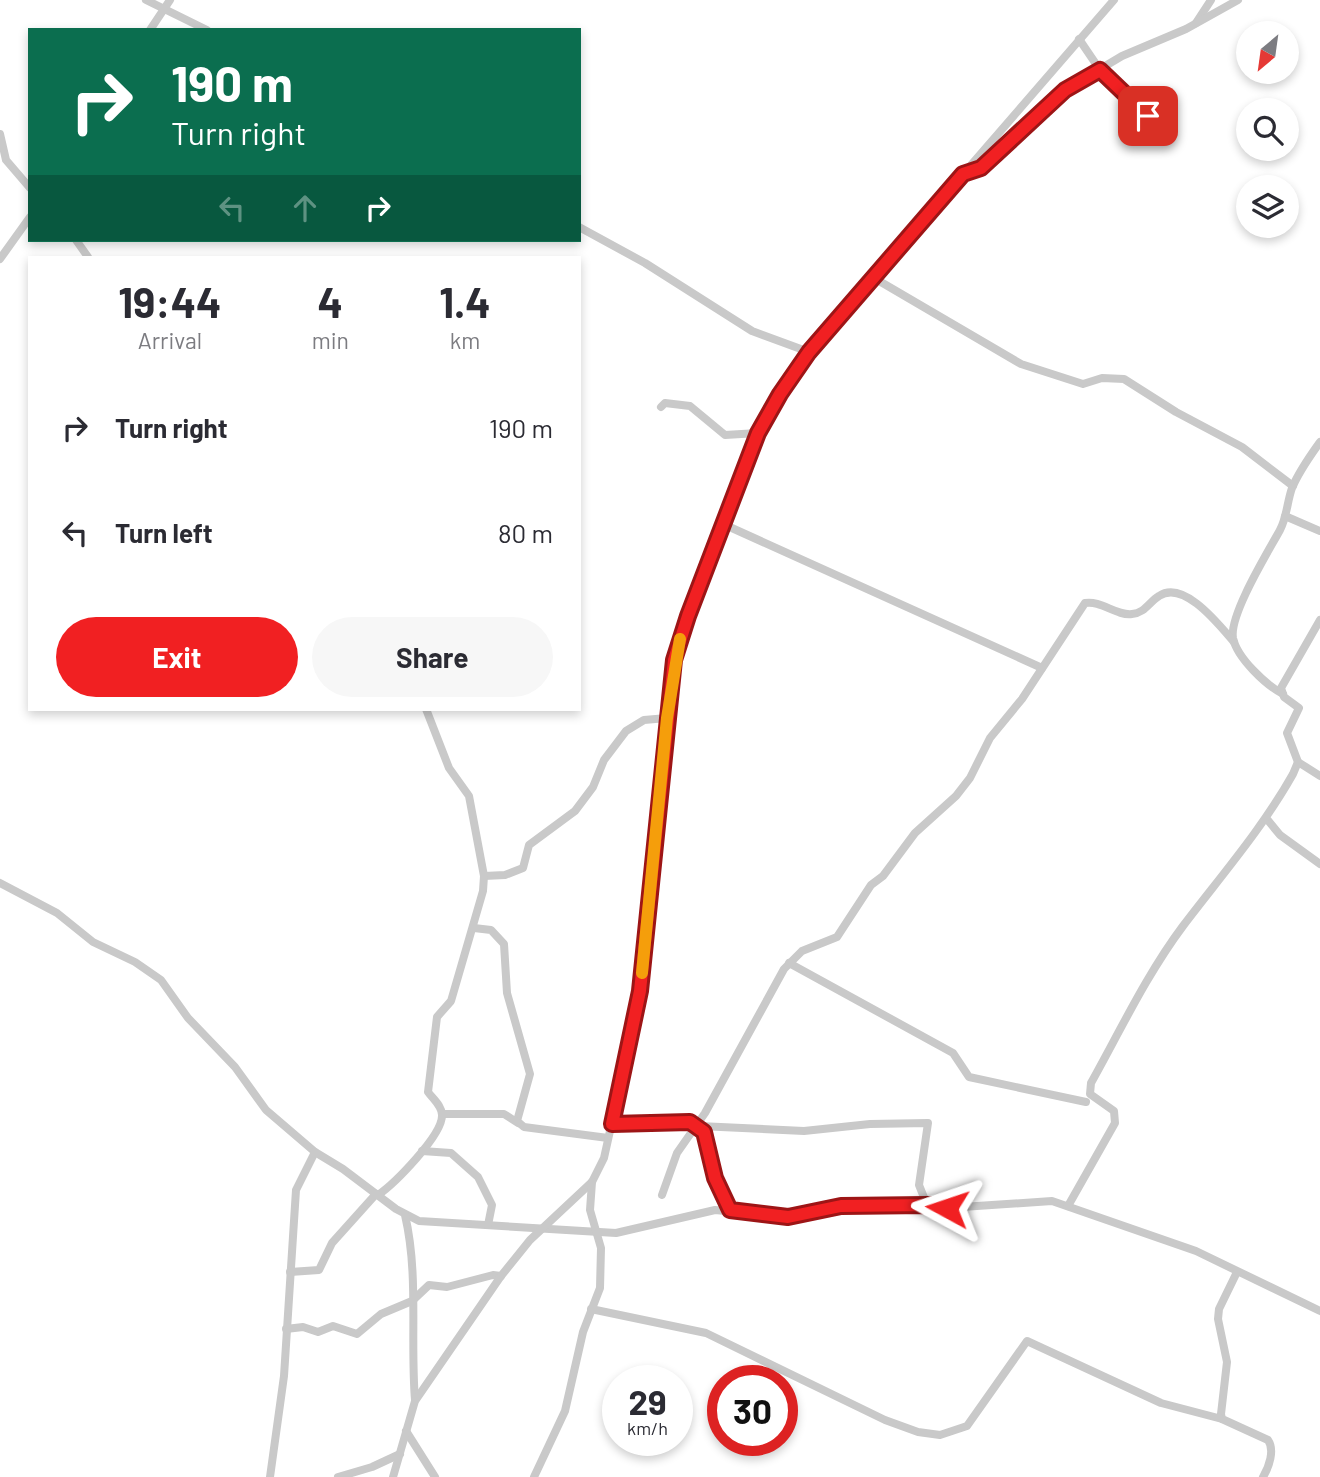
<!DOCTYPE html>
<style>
body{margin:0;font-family:Barlow,sans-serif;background:#f7f7f7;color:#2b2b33;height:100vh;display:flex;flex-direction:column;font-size:26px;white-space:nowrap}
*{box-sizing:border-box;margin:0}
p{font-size:23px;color:#7c7c81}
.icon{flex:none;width:38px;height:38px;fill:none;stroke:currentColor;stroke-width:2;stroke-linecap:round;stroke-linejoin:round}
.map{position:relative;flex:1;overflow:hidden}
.panel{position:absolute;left:28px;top:256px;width:553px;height:455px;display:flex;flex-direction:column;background:#fff;border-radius:0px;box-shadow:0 4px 10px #0003}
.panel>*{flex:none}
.top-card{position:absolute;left:28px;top:28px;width:553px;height:214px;border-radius:0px;box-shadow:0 4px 10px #0003;background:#0b6e4f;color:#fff;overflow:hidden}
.needle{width:46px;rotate:209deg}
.tools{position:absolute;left:1236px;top:21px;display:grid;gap:14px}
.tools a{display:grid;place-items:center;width:63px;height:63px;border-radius:50%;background:#fff;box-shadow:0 4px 10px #0003;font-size:35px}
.speed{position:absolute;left:602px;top:1365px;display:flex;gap:14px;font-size:35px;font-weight:700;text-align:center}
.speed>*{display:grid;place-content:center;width:91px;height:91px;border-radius:50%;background:#fff;box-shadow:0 4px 10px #0003;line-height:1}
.speed small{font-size:18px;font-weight:400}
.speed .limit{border:10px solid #d22;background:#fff;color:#111}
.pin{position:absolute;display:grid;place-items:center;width:60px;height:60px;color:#fff;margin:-30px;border-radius:14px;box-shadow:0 4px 10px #0006}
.me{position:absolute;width:77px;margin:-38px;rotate:275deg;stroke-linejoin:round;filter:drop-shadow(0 0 5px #0008)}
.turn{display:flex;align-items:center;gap:24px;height:147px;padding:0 28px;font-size:32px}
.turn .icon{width:91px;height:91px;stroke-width:2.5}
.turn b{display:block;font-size:49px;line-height:60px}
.lanes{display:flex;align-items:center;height:66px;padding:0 28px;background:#0003;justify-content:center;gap:35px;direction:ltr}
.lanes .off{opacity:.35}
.eta{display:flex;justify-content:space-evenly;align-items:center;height:119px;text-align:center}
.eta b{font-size:42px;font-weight:700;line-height:49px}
.button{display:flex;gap:14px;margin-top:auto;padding:14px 28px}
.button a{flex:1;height:80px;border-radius:42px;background:#f12022;color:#fff;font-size:28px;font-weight:700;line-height:80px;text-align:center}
.button a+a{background:#f7f7f7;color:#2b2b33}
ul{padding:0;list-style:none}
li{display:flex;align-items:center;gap:21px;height:105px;padding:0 28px}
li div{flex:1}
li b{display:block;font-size:26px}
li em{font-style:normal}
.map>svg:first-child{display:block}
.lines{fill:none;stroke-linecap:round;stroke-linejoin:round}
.minor{stroke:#c9c9c9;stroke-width:8}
.route-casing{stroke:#9d1516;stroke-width:18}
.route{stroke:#f12022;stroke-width:12}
.slow{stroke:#f59e0b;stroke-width:12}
</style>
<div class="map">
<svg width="1320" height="1477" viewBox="0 0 1320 1477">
<rect width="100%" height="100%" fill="#fff"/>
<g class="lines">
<g class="minor">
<path d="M146,0L207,30"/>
<path d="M1196,23L1211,0"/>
<path d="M150,30L170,0"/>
<path d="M1079,39L1100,70L1162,132"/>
<path d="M0,134L6,160L30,188"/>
<path d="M963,174L981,168L1065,90L1122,56L1186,29L1238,0"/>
<path d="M579,227L645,263L752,331L809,352"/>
<path d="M76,240L88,257"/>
<path d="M0,259L30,217"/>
<path d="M874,278L1021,364L1083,384L1102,378L1124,379L1176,412L1242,447L1293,486"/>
<path d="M661,407L665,403L690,406L725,435L758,433"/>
<path d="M1285,516L1320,531"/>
<path d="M723,524L1042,668"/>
<path d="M1283,694C1266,685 1237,658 1233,638C1229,615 1268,552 1280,530C1287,517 1287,502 1292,488C1299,471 1310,456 1320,442"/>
<path d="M1298,762L1320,776"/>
<path d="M1266,818L1280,835L1320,864"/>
<path d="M484,876L505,875L523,868L529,845L575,811L593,787L604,760L626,731L644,720L667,718"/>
<path d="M0,883L57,913L93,942L135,962L161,980L188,1018L235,1067L266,1110L315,1152L343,1169L396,1209L419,1221L616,1233L715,1210L788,1217L841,1206L927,1205L947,1208L1052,1201L1196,1251L1320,1311"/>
<path d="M474,928L491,930L504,944L507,993L530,1074L517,1121L524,1127L608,1138"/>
<path d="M789,963L953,1053L969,1077L1086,1102"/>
<path d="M442,1114H504L518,1123"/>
<path d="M612,1123L690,1122L704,1132L715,1178L730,1211"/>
<path d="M699,1126L804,1131L870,1124L928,1123L919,1185L927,1205"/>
<path d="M422,1151L451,1153L478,1177L492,1205L488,1225"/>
<path d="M378,1195C394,1184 443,1135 442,1115C442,1106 433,1099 428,1092L437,1017L451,1001L483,891L484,876L469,796L449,768L426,709"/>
<path d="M662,1195L677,1153L705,1113L784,969L802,951L837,937L871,885L883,876L915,833L956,796L970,778L990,738L1022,699L1085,603C1101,600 1116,616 1132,614C1145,613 1149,602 1159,596C1184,579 1220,626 1234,642"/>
<path d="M1068,1206L1115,1123L1114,1111L1090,1094L1091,1083C1120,1031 1147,974 1183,926C1221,876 1262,829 1293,774L1298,762L1287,733L1299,708L1284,697L1281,688L1320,620"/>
<path d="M405,1215C419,1275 410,1338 415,1400"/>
<path d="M290,1272L319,1270L332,1243L376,1194"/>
<path d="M1237,1272L1219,1309L1218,1319L1227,1362L1221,1414L1222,1419L1268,1440C1275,1450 1269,1467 1263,1477"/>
<path d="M591,1309L706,1333L885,1420L918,1432L940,1435L967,1426L1027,1341L1161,1403L1222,1419"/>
<path d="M286,1329L303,1327L318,1332L333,1326L357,1334L381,1314L412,1301L429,1285L447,1287L493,1275L501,1276"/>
<path d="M406,1431L435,1477"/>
<path d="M270,1477L284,1376L296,1190L315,1152"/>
<path d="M338,1477L372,1467L400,1454"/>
<path d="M393,1477L415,1401L501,1276L530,1240L592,1182L604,1158L641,991L674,661L739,481L758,433L780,395L809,352L1114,0"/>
<path d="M534,1477L565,1411L583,1332L600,1288L601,1248L590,1210L592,1182"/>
</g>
</g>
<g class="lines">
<g class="route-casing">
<path id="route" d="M947,1208L927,1205L841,1206L788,1217L730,1210L715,1178L704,1132L690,1122L612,1124L640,991L674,660L688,616L758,433L780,394L809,352L963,174L981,168L1065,90L1100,70L1148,116"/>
</g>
<use href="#route" class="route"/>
<path class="slow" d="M642,973L667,718L680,639"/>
</g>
</svg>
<div class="tools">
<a><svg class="needle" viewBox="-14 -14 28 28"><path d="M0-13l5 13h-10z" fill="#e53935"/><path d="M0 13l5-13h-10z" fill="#7c7c81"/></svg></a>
<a><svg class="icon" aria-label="search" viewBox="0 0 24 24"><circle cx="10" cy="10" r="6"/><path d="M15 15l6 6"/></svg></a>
<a><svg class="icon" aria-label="layers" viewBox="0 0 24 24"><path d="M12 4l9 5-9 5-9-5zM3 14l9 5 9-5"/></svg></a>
</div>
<div class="speed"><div>29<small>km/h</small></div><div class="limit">30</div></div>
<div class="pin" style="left:1148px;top:116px;background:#d93025"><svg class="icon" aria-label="arrive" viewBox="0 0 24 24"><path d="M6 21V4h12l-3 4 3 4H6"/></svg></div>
<svg class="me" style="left:947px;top:1208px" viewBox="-20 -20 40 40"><path d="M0-17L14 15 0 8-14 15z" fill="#f12022" stroke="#fff" stroke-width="4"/></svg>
<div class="top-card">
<div class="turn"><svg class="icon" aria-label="right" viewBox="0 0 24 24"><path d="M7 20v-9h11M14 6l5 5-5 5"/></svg><div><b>190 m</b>Turn right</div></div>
<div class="lanes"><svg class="icon off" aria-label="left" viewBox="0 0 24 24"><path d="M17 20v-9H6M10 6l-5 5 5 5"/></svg><svg class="icon off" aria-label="ahead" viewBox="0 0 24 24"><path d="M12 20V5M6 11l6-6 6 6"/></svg><svg class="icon" aria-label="right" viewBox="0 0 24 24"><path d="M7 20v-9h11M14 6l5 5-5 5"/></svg></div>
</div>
<section class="panel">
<div class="eta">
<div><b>19:44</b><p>Arrival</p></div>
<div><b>4</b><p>min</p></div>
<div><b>1.4</b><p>km</p></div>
</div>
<ul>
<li><svg class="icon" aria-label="right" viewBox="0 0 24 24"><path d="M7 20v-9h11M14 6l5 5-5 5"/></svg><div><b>Turn right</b></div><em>190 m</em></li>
<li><svg class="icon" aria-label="left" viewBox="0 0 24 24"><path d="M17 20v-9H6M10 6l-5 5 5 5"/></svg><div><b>Turn left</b></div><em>80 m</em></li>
</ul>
<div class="button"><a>Exit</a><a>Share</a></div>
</section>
</div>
